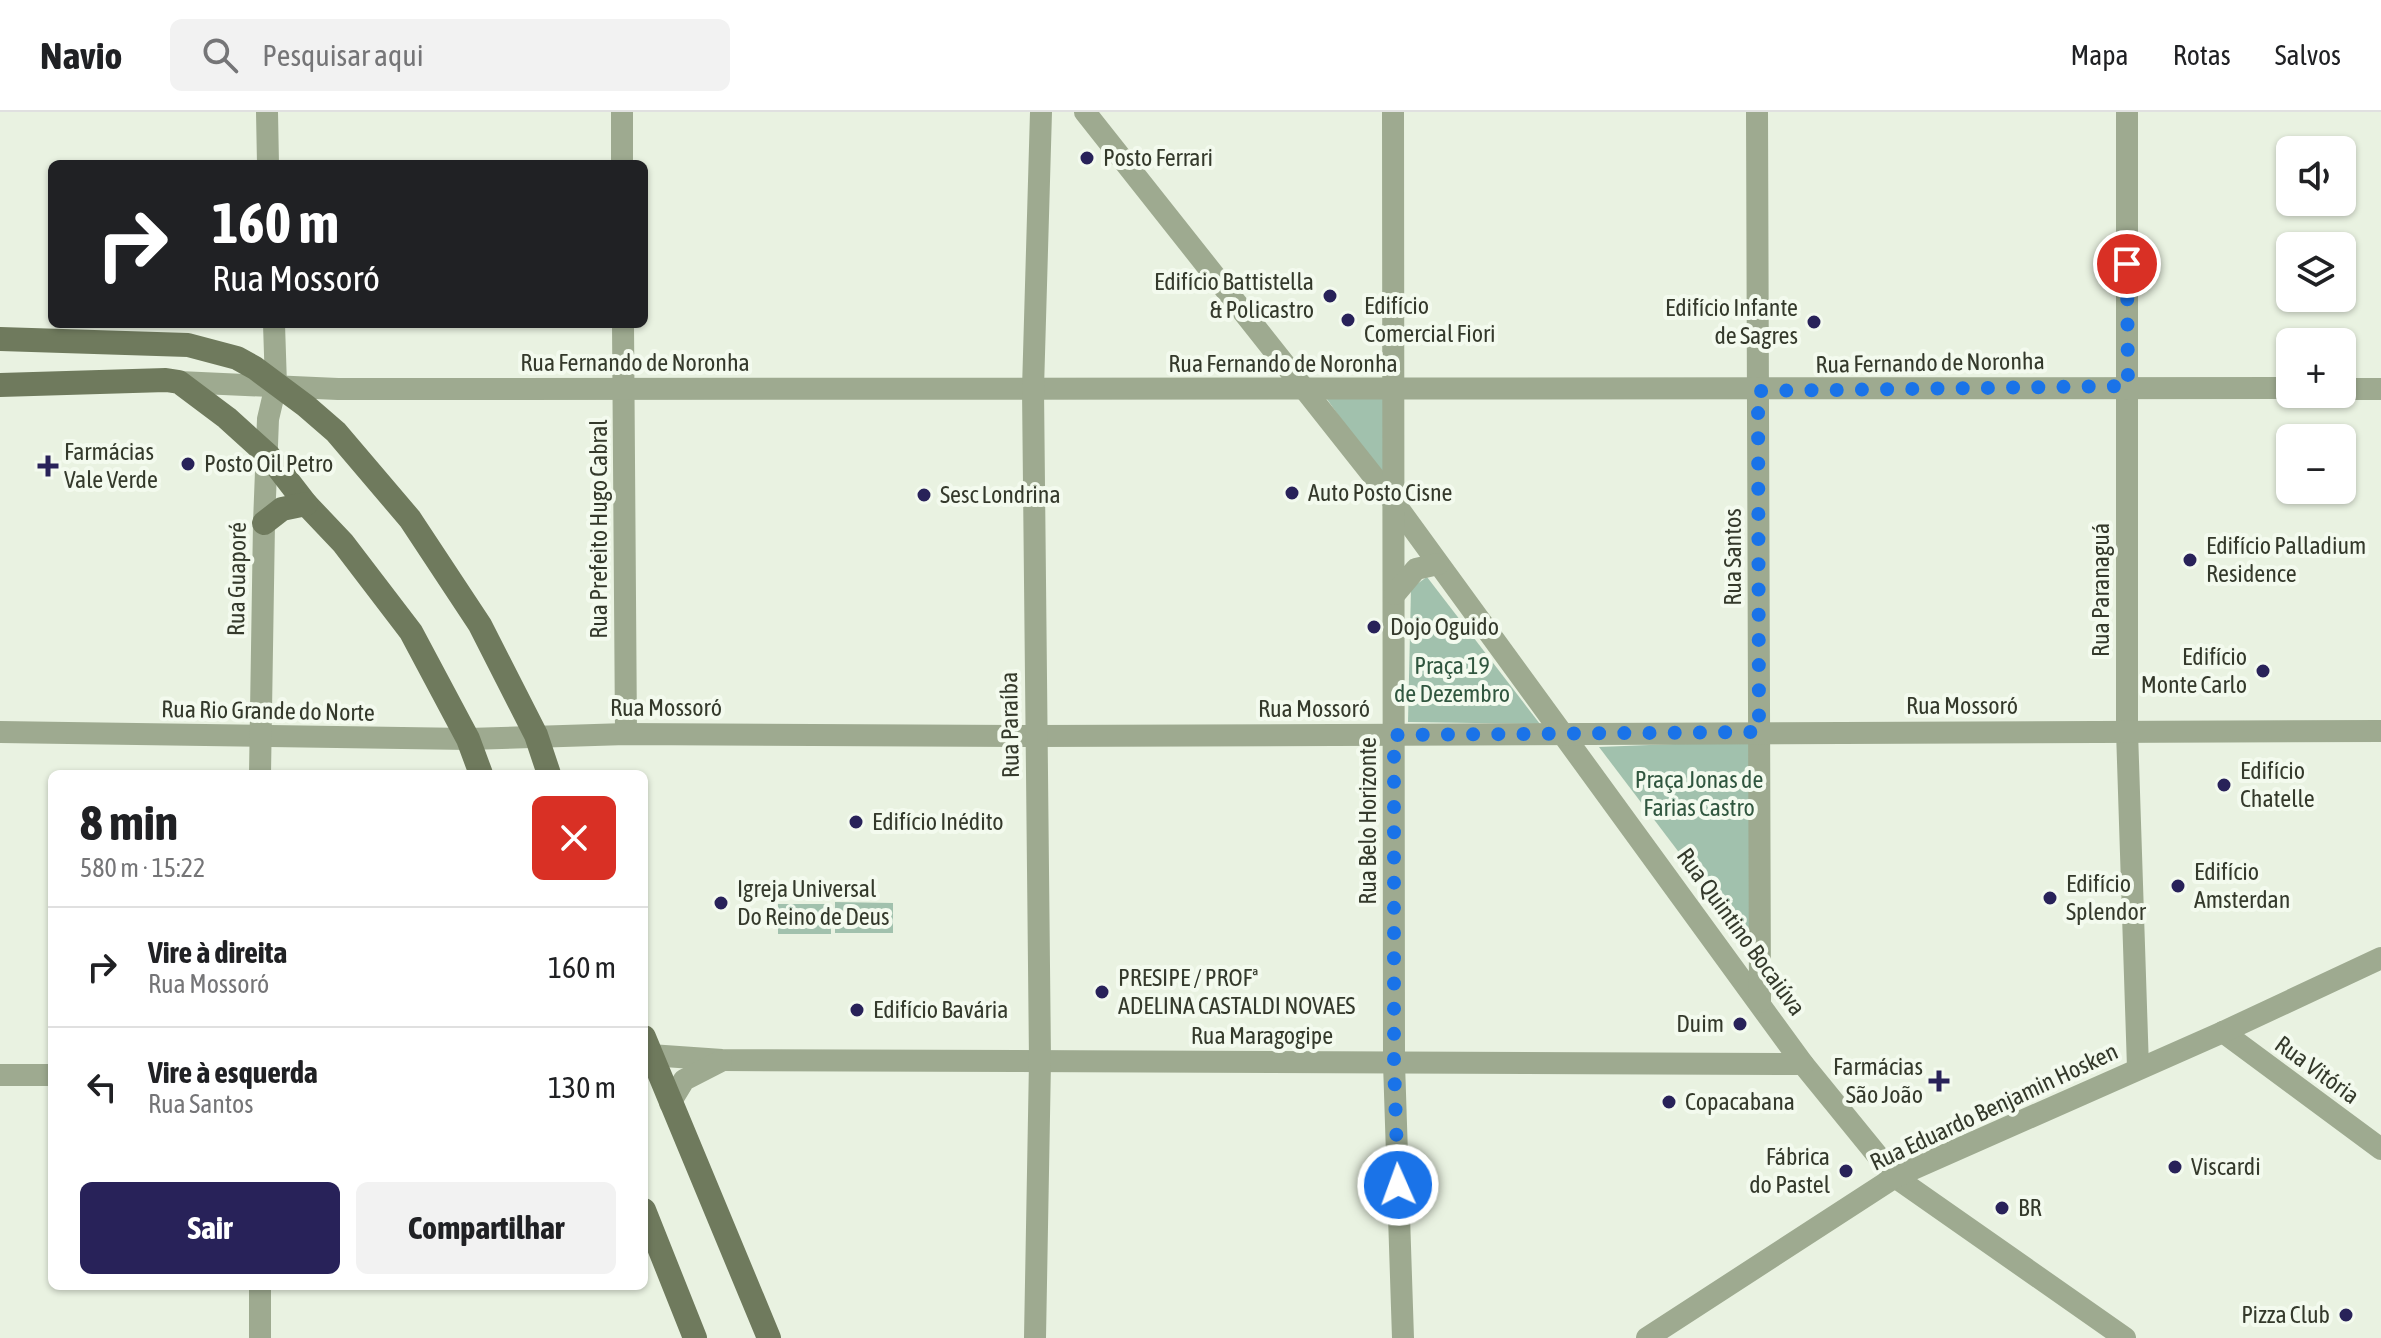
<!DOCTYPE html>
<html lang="pt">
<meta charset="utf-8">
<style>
body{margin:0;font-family:"Asap Condensed",sans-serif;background:#f2f2f2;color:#202124;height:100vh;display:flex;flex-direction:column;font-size:30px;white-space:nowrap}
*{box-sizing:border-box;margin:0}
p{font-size:26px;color:#757577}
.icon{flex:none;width:44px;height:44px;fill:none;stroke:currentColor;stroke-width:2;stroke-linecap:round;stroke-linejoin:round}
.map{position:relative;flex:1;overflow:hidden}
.sheet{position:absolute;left:48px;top:658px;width:600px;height:520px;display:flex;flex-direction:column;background:#fff;border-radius:12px;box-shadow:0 2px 6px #0004}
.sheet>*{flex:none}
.hud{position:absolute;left:48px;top:48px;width:600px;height:168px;border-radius:12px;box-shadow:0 2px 6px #0004;background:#202124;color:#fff;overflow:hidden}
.fabs{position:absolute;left:2276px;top:24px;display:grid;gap:16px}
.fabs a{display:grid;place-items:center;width:80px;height:80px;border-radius:12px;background:#fff;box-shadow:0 2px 6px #0004;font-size:40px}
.pin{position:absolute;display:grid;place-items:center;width:68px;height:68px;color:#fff;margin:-34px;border:4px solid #fff;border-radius:50%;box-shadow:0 2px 8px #0007}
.me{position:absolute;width:88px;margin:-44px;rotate:358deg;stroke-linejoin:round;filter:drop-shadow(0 0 6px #0008)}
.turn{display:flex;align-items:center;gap:28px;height:168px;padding:0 32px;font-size:36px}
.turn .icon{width:104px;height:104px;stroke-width:2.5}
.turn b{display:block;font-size:56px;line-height:68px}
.round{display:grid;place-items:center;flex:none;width:84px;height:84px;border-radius:12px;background:#f2f2f2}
.summary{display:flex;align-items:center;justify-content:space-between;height:136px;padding:0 32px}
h1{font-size:48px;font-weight:700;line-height:60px}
.cta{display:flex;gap:16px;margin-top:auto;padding:16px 32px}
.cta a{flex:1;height:92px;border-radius:12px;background:#282259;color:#fff;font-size:32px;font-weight:700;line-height:92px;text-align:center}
.cta a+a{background:#f2f2f2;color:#202124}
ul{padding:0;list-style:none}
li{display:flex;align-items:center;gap:24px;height:120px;padding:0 32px;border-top:2px solid #e0e0e0}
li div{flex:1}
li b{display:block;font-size:30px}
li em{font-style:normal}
header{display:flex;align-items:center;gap:48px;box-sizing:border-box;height:112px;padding:0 40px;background:#fff;border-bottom:2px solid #e0e0e0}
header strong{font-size:38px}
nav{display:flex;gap:44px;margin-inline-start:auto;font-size:28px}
.search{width:560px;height:72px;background:#f2f2f2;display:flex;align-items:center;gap:20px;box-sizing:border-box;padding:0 28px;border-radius:12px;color:#757577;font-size:30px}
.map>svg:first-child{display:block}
.green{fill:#a1c1ad}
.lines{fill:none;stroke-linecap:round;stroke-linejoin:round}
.minor{stroke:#9eaa90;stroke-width:22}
.major{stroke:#6f7a5d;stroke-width:24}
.route{stroke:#1a73e8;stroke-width:14;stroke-dasharray:0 25.2}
.poi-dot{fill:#282259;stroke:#f3faee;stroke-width:3}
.labels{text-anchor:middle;stroke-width:8;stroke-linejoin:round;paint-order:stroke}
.poi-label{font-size:24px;fill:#34392b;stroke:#f3faee;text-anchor:start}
.street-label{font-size:24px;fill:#34392b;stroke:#f3faee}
.park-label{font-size:24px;fill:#30563f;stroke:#f3faee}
</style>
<header>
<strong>Navio</strong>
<div class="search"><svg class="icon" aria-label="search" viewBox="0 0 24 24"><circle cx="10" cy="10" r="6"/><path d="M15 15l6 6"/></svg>Pesquisar aqui</div>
<nav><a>Mapa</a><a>Rotas</a><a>Salvos</a></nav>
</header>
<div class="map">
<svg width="2381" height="1226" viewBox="0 0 2381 1226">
<rect width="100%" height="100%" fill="#e9f2e1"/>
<g class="green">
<path d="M1322,280L1384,285L1386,371Z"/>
<path d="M1427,465L1540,612L1408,610L1411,476Z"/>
<path d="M1750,629V834L1599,635Z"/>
<path d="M835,790L893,791V821H835Z"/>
<rect x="778" y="792" width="53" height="30"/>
</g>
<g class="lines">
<g class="minor">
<path d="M267,0L268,52"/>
<path d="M622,0V52"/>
<path d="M1085,0L1393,389L1803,952L1895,1065L2125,1226"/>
<path d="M1393,0L1394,951L1403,1226"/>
<path d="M1757,0L1760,890"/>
<path d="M2127,0V619L2138,956"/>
<path d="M623,212L626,622"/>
<path d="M179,270L338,277L2290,276"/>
<path d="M2342,277H2381"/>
<path d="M1395,482L1416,457L1438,452"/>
<path d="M0,620L468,627L626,622L1037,624L2381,619"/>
<path d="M260,662L264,411L268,307L276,273L274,212"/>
<path d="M2223,920L2381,1037"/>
<path d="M650,943L722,948L1803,952"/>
<path d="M0,963H52"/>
<path d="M670,991L684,968L721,949"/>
<path d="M260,1174V1226"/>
<path d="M1035,1226L1040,949L1033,277L1041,0"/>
<path d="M1647,1226L1895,1065L2223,920L2381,846"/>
</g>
<g class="major">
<path d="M0,227L188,233L237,246L255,256L306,294L336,320L410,407L480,513L536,623L549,662"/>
<path d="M0,273L166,268L179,270L227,306L269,344L306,392L343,431L411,520L468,627L481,662"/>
<path d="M264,411L282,397L306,392"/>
<path d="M644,925L769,1226"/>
<path d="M644,1098L695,1226"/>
</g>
</g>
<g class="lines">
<path class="route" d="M1398,1073L1394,951V623L1759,620L1758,279L2128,274L2127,152"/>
</g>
<g class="poi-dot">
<circle cx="1087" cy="46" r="8"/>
<circle cx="1330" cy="184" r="8"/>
<circle cx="1348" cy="208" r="8"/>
<circle cx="1814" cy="210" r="8"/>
<circle cx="188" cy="352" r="8"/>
<path d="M44 342h8v8h8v8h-8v8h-8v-8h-8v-8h8z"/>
<circle cx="1292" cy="381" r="8"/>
<circle cx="924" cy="383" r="8"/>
<circle cx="2190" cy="448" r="8"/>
<circle cx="1374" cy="515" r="8"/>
<circle cx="2263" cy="559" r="8"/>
<circle cx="2224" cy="673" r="8"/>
<circle cx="856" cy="710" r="8"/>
<circle cx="2178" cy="774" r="8"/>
<circle cx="2050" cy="786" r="8"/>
<circle cx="721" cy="791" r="8"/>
<circle cx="1102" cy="880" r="8"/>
<circle cx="857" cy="898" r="8"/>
<circle cx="1740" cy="912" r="8"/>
<path d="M1935 957h8v8h8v8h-8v8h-8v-8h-8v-8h8z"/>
<circle cx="1669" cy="990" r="8"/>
<circle cx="2175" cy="1055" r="8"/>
<circle cx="1846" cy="1059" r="8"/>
<circle cx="2002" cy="1096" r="8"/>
<circle cx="2346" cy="1203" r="8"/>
</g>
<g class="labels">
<g class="poi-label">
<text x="1103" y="54">Posto Ferrari</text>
<text x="1314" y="178" text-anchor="end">Edifício Battistella<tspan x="1314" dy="28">&amp; Policastro</tspan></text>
<text x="1364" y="202">Edifício<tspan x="1364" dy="28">Comercial Fiori</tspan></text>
<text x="1798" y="204" text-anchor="end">Edifício Infante<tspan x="1798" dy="28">de Sagres</tspan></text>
<text x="64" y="348">Farmácias<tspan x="64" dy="28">Vale Verde</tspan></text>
<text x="204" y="360">Posto Oil Petro</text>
<text x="1308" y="389">Auto Posto Cisne</text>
<text x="940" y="391">Sesc Londrina</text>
<text x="2206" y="442">Edifício Palladium<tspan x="2206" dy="28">Residence</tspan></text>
<text x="1390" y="523">Dojo Oguido</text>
<text x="2247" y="553" text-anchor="end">Edifício<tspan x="2247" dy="28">Monte Carlo</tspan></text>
<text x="2240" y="667">Edifício<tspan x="2240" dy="28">Chatelle</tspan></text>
<text x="872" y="718">Edifício Inédito</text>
<text x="2194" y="768">Edifício<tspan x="2194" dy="28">Amsterdan</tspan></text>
<text x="2066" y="780">Edifício<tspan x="2066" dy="28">Splendor</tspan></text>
<text x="737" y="785">Igreja Universal<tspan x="737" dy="28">Do Reino de Deus</tspan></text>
<text x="1118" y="874">PRESIPE / PROFª<tspan x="1118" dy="28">ADELINA CASTALDI NOVAES</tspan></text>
<text x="873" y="906">Edifício Bavária</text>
<text x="1724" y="920" text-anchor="end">Duim</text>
<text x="1923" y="963" text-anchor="end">Farmácias<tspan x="1923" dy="28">São João</tspan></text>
<text x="1685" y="998">Copacabana</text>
<text x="1830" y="1053" text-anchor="end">Fábrica<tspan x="1830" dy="28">do Pastel</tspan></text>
<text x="2191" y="1063">Viscardi</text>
<text x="2018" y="1104">BR</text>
<text x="2330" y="1211" text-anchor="end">Pizza Club</text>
</g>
<g class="street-label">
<text x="635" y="259">Rua Fernando de Noronha</text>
<text transform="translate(1930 251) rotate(-1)" y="8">Rua Fernando de Noronha</text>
<text x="1283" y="260">Rua Fernando de Noronha</text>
<text transform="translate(599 417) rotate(-90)" y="8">Rua Prefeito Hugo Cabral</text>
<text transform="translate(1733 445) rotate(-90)" y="8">Rua Santos</text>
<text transform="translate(237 467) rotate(-89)" y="8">Rua Guaporé</text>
<text transform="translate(2101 478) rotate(-90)" y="8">Rua Paranaguá</text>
<text x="1962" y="602">Rua Mossoró</text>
<text x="666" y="604">Rua Mossoró</text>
<text x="1314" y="605">Rua Mossoró</text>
<text transform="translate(268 599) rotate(1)" y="8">Rua Rio Grande do Norte</text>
<text transform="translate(1010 613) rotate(-91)" y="8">Rua Paraíba</text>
<text transform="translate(1368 709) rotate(-90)" y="8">Rua Belo Horizonte</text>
<text transform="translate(1741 820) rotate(54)" y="8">Rua Quintino Bocaiúva</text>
<text x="1262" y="932">Rua Maragogipe</text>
<text transform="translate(2317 958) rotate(36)" y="8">Rua Vitória</text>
<text transform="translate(1994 995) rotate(-25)" y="8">Rua Eduardo Benjamin Hosken</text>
</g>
<g class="park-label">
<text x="1452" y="562">Praça 19<tspan x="1452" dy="28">de Dezembro</tspan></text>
<text x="1699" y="676">Praça Jonas de<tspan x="1699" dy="28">Farias Castro</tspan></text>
</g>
</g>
</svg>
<div class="fabs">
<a><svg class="icon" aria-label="sound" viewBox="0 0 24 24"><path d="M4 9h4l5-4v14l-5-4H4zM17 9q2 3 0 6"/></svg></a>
<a><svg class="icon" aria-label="layers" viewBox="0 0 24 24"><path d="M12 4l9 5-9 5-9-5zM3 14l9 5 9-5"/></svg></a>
<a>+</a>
<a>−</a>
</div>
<div class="pin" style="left:2127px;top:152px;background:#d93025"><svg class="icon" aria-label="arrive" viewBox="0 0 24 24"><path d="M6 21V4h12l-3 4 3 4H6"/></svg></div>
<svg class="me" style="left:1398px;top:1073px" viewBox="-20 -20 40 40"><circle r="17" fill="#1a73e8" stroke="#fff" stroke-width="3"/><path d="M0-11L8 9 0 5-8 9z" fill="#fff"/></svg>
<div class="hud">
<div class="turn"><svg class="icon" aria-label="right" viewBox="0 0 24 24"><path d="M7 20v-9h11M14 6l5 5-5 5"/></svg><div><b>160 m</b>Rua Mossoró</div></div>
</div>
<section class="sheet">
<div class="summary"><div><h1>8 min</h1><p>580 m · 15:22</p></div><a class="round" style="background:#d93025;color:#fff"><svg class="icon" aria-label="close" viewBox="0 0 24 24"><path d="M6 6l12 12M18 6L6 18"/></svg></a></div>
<ul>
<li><svg class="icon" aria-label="right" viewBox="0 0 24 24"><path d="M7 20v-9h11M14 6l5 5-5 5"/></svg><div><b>Vire à direita</b><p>Rua Mossoró</p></div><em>160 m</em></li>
<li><svg class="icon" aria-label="left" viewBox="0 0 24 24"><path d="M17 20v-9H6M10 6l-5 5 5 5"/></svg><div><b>Vire à esquerda</b><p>Rua Santos</p></div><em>130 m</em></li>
</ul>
<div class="cta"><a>Sair</a><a>Compartilhar</a></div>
</section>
</div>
